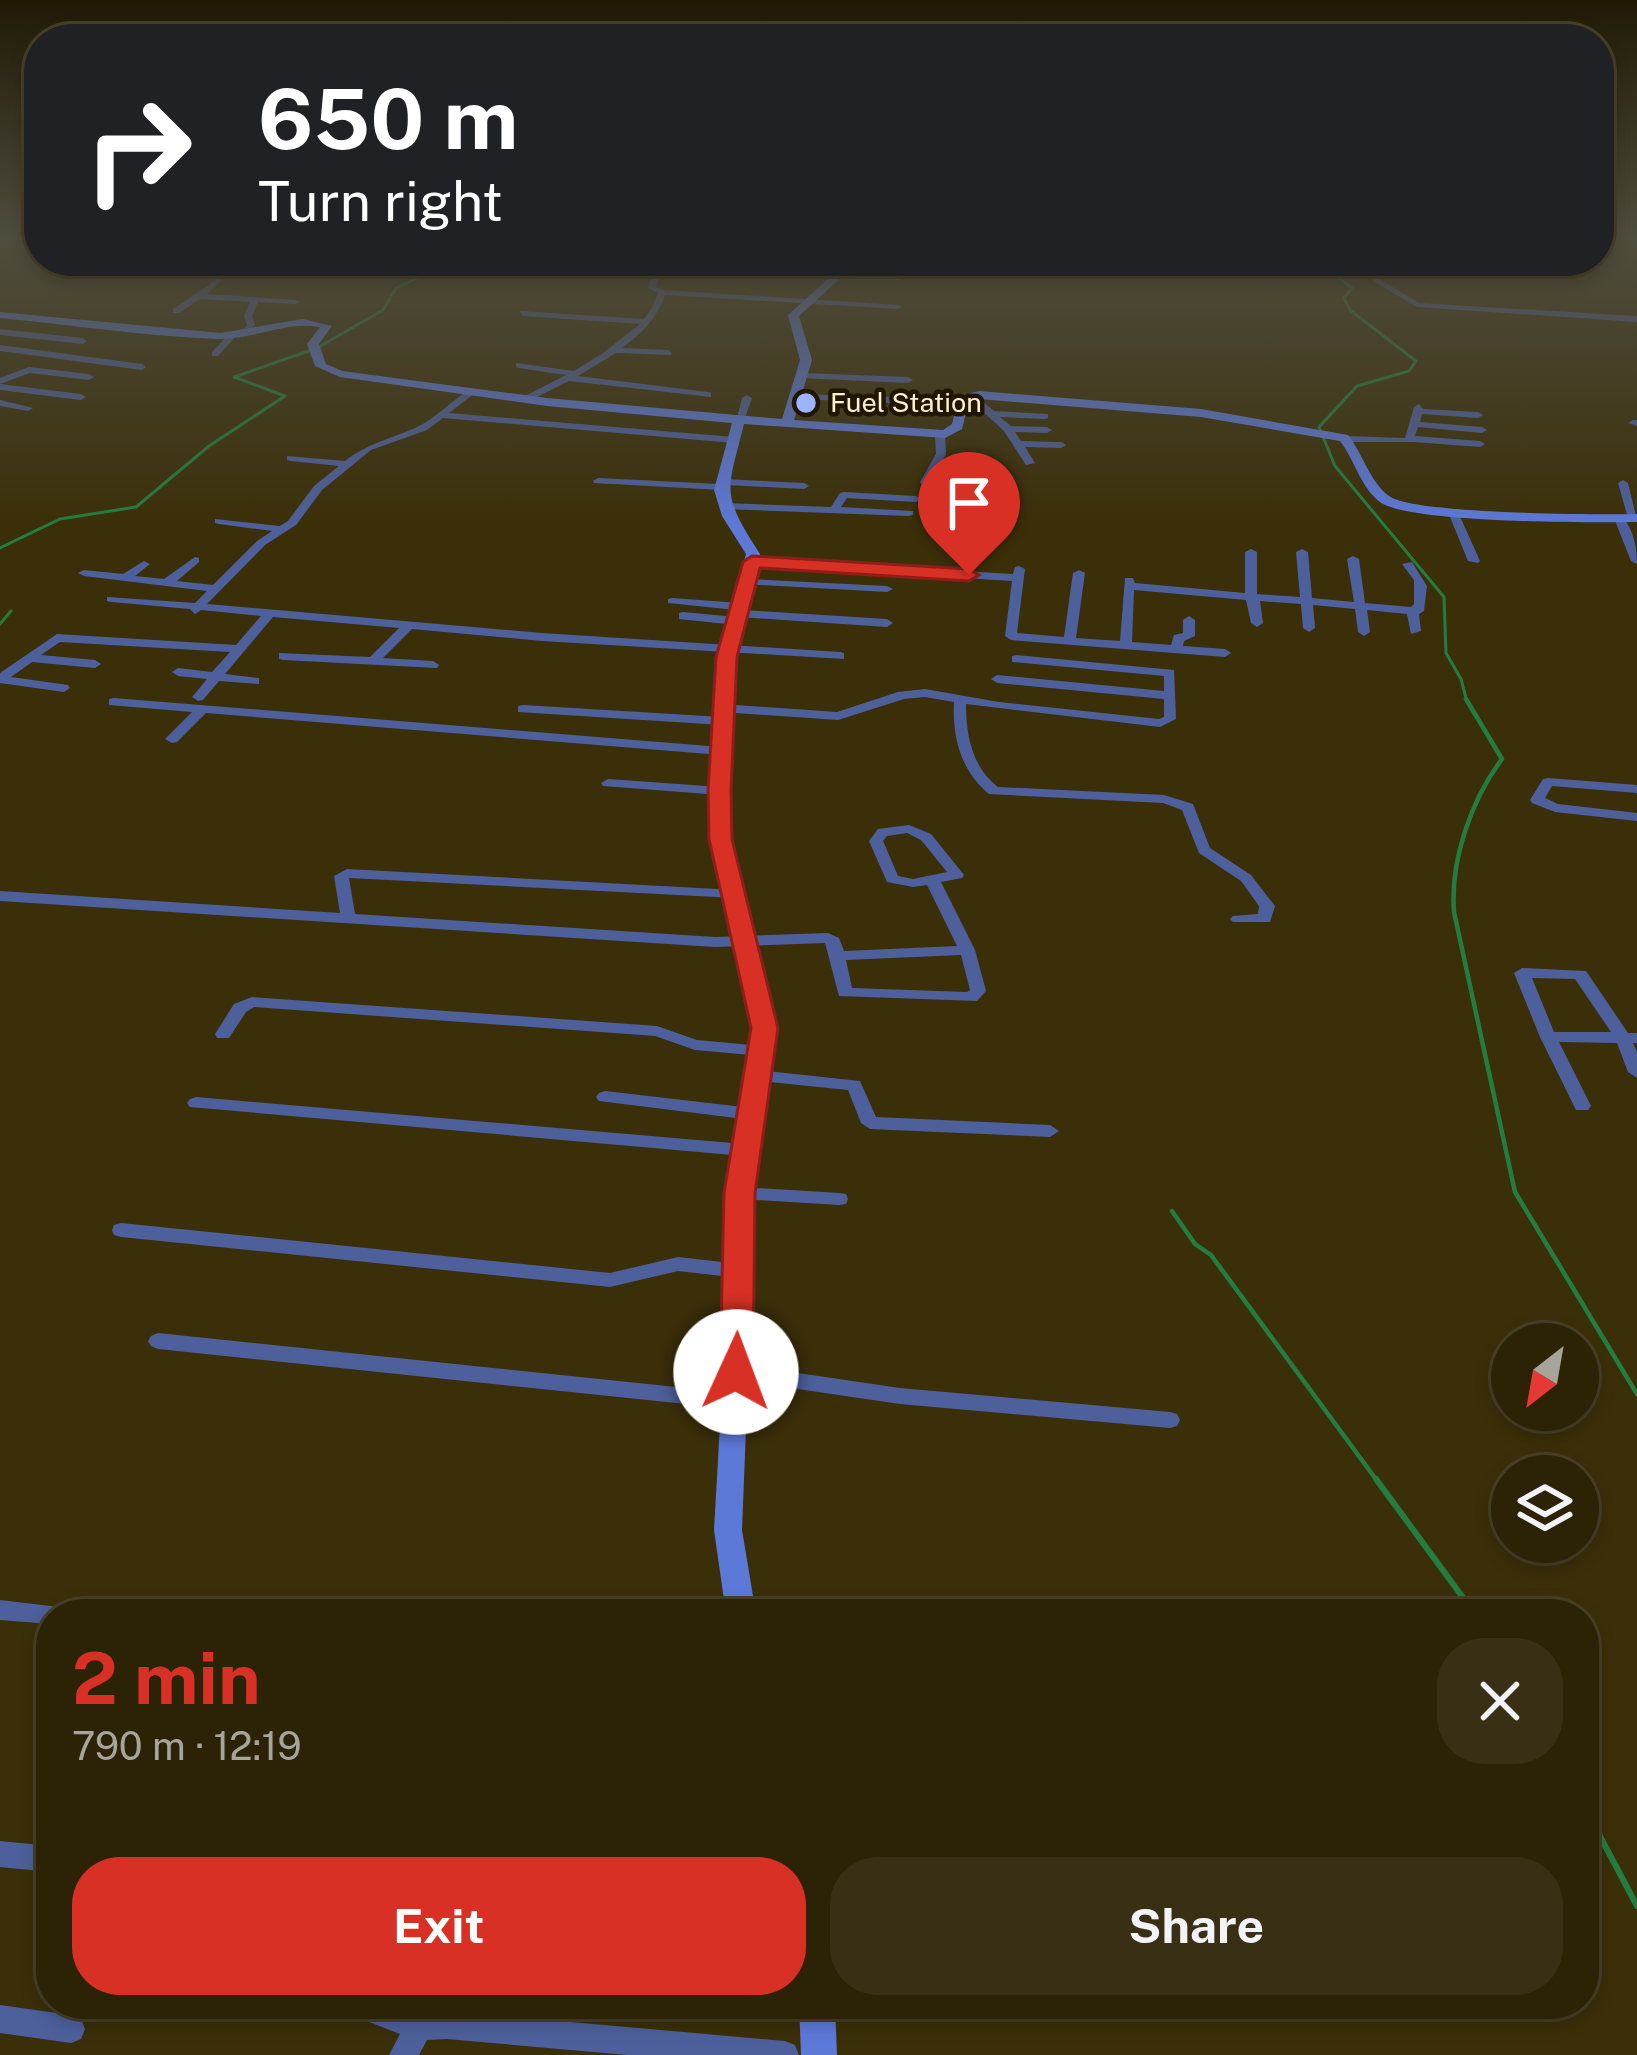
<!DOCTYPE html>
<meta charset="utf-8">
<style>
body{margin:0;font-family:"Public Sans",sans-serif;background:#382f15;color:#f1f3f6;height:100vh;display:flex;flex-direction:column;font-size:45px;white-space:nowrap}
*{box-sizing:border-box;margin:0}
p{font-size:39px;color:#a6a49b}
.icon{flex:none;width:66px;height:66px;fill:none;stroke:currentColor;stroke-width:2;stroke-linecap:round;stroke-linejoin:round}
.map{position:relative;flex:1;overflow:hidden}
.sheet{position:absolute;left:36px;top:1599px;width:1563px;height:420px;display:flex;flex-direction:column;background:#2c2307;border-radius:48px;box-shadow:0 6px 18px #0003,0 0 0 3px #484028}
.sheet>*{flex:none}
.banner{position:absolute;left:24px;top:24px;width:1590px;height:252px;border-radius:48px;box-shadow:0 6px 18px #0003,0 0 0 3px #484028;background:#202124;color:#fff;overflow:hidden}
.needle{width:78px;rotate:211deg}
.fabs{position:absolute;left:1491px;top:1323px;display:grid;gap:24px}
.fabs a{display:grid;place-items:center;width:108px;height:108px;border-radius:50%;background:#2c2307;box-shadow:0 6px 18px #0003,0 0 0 3px #484028;font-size:60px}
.pin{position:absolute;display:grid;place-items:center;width:102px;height:102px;color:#fff;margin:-123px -51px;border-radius:50% 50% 50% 0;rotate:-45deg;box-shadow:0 0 12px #0007}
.pin .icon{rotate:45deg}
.me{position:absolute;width:132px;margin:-66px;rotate:2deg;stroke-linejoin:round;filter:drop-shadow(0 0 9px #0008)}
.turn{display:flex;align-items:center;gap:42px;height:252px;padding:0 36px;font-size:54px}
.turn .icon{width:156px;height:156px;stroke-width:2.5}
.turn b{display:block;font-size:84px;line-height:102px}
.round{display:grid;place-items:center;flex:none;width:126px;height:126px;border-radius:48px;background:#382f15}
.head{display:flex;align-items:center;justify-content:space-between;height:204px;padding:0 36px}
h1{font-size:72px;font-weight:700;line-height:90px;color:#d93025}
.cta{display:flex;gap:24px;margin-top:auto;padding:24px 36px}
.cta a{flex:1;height:138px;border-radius:48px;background:#d93025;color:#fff;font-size:48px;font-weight:700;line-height:138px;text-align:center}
.cta a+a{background:#382f15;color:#f1f3f6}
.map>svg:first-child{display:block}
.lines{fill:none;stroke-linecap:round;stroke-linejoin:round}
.stream-far2{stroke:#237d3f;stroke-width:3}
.stream-far1{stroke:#237d3f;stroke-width:4.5}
.stream{stroke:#237d3f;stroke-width:6}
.street{fill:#4d609c;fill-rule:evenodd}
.secondary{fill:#5d79d8;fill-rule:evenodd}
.route{fill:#d93025;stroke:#8d1f18;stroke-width:3}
.poi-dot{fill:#9cb4fd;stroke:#211700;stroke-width:4.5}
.labels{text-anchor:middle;stroke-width:9;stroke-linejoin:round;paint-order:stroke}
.far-poi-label{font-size:27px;fill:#fdf1cf;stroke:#211700;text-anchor:start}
</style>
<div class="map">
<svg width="1637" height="2055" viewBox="0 0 1637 2055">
<rect width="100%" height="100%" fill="#3b2f09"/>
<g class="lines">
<g class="stream-far2">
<path d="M1341,261L1326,268L1352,288L1344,298L1350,310L1416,361L1409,371L1357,386L1319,427L1335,466L1444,597L1446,653L1461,679L1467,702"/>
<path d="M0,548L60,519L136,507L209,446L285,396L234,377L317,348L383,310L396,288L454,261"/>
<path d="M0,624L11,611"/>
</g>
<g class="stream-far1">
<path d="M1466,699L1502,759C1471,800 1450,861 1454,912L1515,1192L1637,1394"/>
<path d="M1172,1211L1195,1244L1211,1255L1378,1482"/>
</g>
<g class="stream">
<path d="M1376,1479L1475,1614"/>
<path d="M1584,1806L1637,1906"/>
</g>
<g class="street">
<path d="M139,261H173L211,266L207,268Z"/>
<path d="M234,261H242L207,294L296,300L300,302L296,304L258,302L252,316L255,325L242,338L238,335L247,325L244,316L250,302L200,299L179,313H173V309L209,285Z"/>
<path d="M656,261C737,261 818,276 899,276L902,280H854L663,264L656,287L663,290L898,305L902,307L898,309L665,295C658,317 641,334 622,348L668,350L672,353L671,355L616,353L578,376L708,392L711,393V397L569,381L529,401H523V397L566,375L519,368L516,367V363L574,371L603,353L640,324L523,316L520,311L644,319L652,308L658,293L648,288Z"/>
<path d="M1390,261H1400L1382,272L1381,280L1419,303L1637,316V322L1417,307L1373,281L1375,269Z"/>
<path d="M0,329L83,338L87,341L83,344L0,335Z"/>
<path d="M229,334L236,336L218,356H212V352Z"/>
<path d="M0,345L142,364L146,367L142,370L0,351Z"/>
<path d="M29,367L89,374L94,377L89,380L30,373L0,384V378Z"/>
<path d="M803,373L908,377L913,380L908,383L800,378L798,376Z"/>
<path d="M0,384L81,394L86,397L81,400L0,390Z"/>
<path d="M472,388L475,389V393L449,413L734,437L739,440L734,443L443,418L427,430L371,450L322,490L296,525L265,545L207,604L542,633L840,652L844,653V659L542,641L412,629L383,658L433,661L439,665L437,668L283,660L279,659V653L370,657L399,628L273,617L225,674L259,678V684L219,681L203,700L198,701L192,697L207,679L178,676L172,672L178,668L212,672L230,652L60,642L41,655L95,660L101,664L95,668L32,662L11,677L68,685L70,688L64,692L0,683V673L57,634L236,645L261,616L201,610L195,614L190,609L111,602L107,601V597L195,603L207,591L84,576L78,573L84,570L123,574L144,561L150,564L135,576L164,579L195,557L199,558V562L177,581L213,585L257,541L272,531L219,524L215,523V519L280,526L288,521L314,486L339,466L291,461L287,460V456L345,461C368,443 391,439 417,427C437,418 451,400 472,388Z"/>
<path d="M799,394L895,397L900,400L895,403L796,399L794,397Z"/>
<path d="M968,394H974L994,411L1048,414V418L1045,419L1000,417L1011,426L1047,427L1052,430L1047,433L1015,432L1021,441L1061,442L1066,445L1061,448L1025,447L1035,463L1026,465L1004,431L968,398Z"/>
<path d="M747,395L752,398L744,420L736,422L742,398Z"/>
<path d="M0,400L33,408L28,411L0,406Z"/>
<path d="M1419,404L1423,409L1478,412L1483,415L1478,418L1422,414L1420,422L1482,427L1487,430L1482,433L1418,427L1415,436L1480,441L1485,444L1480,447L1413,442H1347L1342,439L1347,436L1405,438L1414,407Z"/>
<path d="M1633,420H1637V426L1628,423Z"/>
<path d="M940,431L945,434L946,454L934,475L985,479L989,480V484L931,481L929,484H921L920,482L936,454L935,434Z"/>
<path d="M598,478L719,484V480L723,479L804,483L809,486L804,489L726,485V489L722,490L594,483L593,481Z"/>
<path d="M1623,480L1628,483L1637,520L1628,518L1618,483Z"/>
<path d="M844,492L916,496L921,499L916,502L847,498L841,507L913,511V515L909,516L725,509L720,506L725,503L831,507L840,493Z"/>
<path d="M1453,509L1458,512L1480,561L1478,563L1468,561L1448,512Z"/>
<path d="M1619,515C1633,525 1637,547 1637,564L1631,561L1614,518Z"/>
<path d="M1251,549L1257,552V594L1300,597L1296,552L1302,549L1308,552L1312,598L1354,602L1347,559L1353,556L1359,559L1365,603L1411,607L1414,604V580L1402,564L1412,562L1427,586L1424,611L1419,614L1421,631L1411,634L1407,614L1367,610L1370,632L1364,636L1358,632L1355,609L1313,605L1315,628L1309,632L1303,628L1301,604L1260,601L1263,623L1257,627L1251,623L1246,600L1134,590L1132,642L1171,645L1174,635L1183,633V620L1189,616L1195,620V636L1184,641L1183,646L1225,649L1231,653L1225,657L1011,640L1005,636L1012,581L752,565L746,562L752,559L1013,574L1015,567L1019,566L1025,569L1017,633L1064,637L1073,573L1079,570L1085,573L1076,638L1120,641L1125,578H1133L1135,583L1245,593V552Z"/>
<path d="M747,579L887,586L893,589L887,592L743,584L741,582Z"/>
<path d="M672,598L740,603L746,607L743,610L887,619L893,623L887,627L739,617L733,613L736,610L668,603V599Z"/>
<path d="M683,612L736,617L742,621L736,625L679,619V613Z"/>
<path d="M1016,655L1174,670L1176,719L1160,727L966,704C966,735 972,767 998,787L1164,795L1193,804L1210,848L1251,875L1275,906L1270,922H1233L1230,919L1233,916L1258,914L1259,906L1241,881L1199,853L1182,810L1163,803L989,794C961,771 952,737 954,702L925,697L904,699L838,720L722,712L716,708L722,704L837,712L898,692L925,689L999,702L1159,719L1164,717V699L997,683L991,679L997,675L1164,691V676L1012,662V656Z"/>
<path d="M114,698L721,747L728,751L721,755L206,713L177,742L172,743L165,739L192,712L109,705V699Z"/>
<path d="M523,705L722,717L729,721L722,725L518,712V706Z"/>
<path d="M1548,778L1637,785V793L1552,786L1545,798L1558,804L1637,813V821L1555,812L1532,803L1530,800L1543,779Z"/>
<path d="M608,779L720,787L727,791L720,795L603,786L601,783Z"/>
<path d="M909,825L931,834L964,875L962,878L941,882L975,950L986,991L977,1001L839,996L825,943L715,947L0,901V891L340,913L334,876L347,869L736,890L743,894L736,898L349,878L355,914L715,937L828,933L839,938L844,951L957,946L927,885L913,887L887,882L869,841L878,829ZM907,833L921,840L947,872L913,879L898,876L883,841L887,836ZM961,955L970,990L967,992L852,988L846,960Z"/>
<path d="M1522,968L1586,971L1628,1033H1637V1043H1633L1637,1052V1078L1628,1072L1617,1043L1559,1042L1591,1106L1588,1110H1576L1540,1037L1514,973ZM1532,978L1575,979L1611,1032H1554Z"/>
<path d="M252,997L657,1026L697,1040L762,1046L770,1051L762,1056L695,1050L655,1036L254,1007L246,1012L229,1038H217L215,1034L234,1004Z"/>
<path d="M757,1070L860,1081L876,1117L1050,1125L1059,1131L1050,1137L870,1129L861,1123L848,1090L751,1080L748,1076Z"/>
<path d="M605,1091L752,1108L761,1114L752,1120L599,1101L596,1097L599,1093Z"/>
<path d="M196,1097L744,1144L750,1146L753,1150L750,1154L744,1156L190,1107L187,1103L190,1099Z"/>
<path d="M740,1187L839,1193L846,1194L848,1199L846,1204L839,1205L740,1199L733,1198L731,1193L733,1188Z"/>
<path d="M121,1223L610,1273L678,1257L740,1264L747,1266L750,1271L747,1276L740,1278L678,1271L610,1287L121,1237L114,1235L112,1230L114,1225Z"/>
<path d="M158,1333L734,1393L741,1395L744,1401L741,1407L734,1409L158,1349L151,1346L148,1341L151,1336Z"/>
<path d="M736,1364L900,1388L1170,1412L1177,1414L1180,1420L1177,1426L1170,1428L900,1404L736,1380L729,1378L726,1372L729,1366Z"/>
<path d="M0,1600L59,1607L63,1614H51V1624L0,1620Z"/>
<path d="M0,1841L51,1846V1872L0,1867Z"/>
<path d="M365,2004H395L419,2013L447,2011L785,2041L795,2045L799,2055H627L447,2039L427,2040L419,2055H389L400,2034L369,2022Z"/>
<path d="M0,2005L71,2015L81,2019L85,2029L81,2039L71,2043L0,2033Z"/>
</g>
<g class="secondary">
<path d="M848,261H859L799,316L812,360L794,420L943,430L952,424L959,396L979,391L1201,409L1348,435C1363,454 1370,482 1389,496C1412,514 1598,515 1637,514V522C1594,523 1407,523 1380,502C1360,487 1355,460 1340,441L1201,417L979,399L969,401L962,429L945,438L744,424C727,493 720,492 760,554L734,662L728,825L776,1028L750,1210L751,1302L742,1530L756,1614H726L714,1530L727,1302L726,1210L754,1028L710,825L718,662L746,554L722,516L714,490L732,423L547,406L340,377L315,366L307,344L320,327C285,321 252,340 217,339C145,336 72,325 0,318V312L221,333L303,319L332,326L319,344L326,364L342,371L547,398L782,419L800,360L788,315Z"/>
<path d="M799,2004H835L837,2055H801Z"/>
</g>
</g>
<linearGradient id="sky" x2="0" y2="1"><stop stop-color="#201a05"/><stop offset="0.45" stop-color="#4f4d3e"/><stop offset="1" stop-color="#4f4d3e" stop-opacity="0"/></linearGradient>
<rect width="1637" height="528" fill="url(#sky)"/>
<path class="route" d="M752,556L969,569L979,575L969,581L760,568L737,657L731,791L732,839L778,1028L755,1193L753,1372L748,1382L736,1385L725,1382L720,1372L724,1193L751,1028L709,839L708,791L716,657L743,562Z"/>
<circle class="poi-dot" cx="806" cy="403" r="12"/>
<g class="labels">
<g class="far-poi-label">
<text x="830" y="412">Fuel Station</text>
</g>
</g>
</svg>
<div class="fabs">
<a><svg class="needle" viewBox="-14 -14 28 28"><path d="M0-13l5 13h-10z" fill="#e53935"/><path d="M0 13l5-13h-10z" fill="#a6a49b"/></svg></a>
<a><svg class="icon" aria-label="layers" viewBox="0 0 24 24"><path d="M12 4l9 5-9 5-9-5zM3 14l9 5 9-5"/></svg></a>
</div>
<div class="pin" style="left:969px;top:575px;background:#d93025"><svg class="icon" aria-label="arrive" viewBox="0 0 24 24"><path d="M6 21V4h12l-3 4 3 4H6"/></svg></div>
<svg class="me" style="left:736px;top:1372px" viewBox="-20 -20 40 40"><circle r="19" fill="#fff"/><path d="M0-13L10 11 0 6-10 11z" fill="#d93025"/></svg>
<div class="banner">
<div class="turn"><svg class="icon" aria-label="right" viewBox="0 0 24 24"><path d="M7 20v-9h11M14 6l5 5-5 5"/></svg><div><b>650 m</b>Turn right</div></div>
</div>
<section class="sheet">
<div class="head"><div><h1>2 min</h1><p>790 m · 12:19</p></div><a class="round"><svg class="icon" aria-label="close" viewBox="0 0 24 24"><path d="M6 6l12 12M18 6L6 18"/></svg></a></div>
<div class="cta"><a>Exit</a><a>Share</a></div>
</section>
</div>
